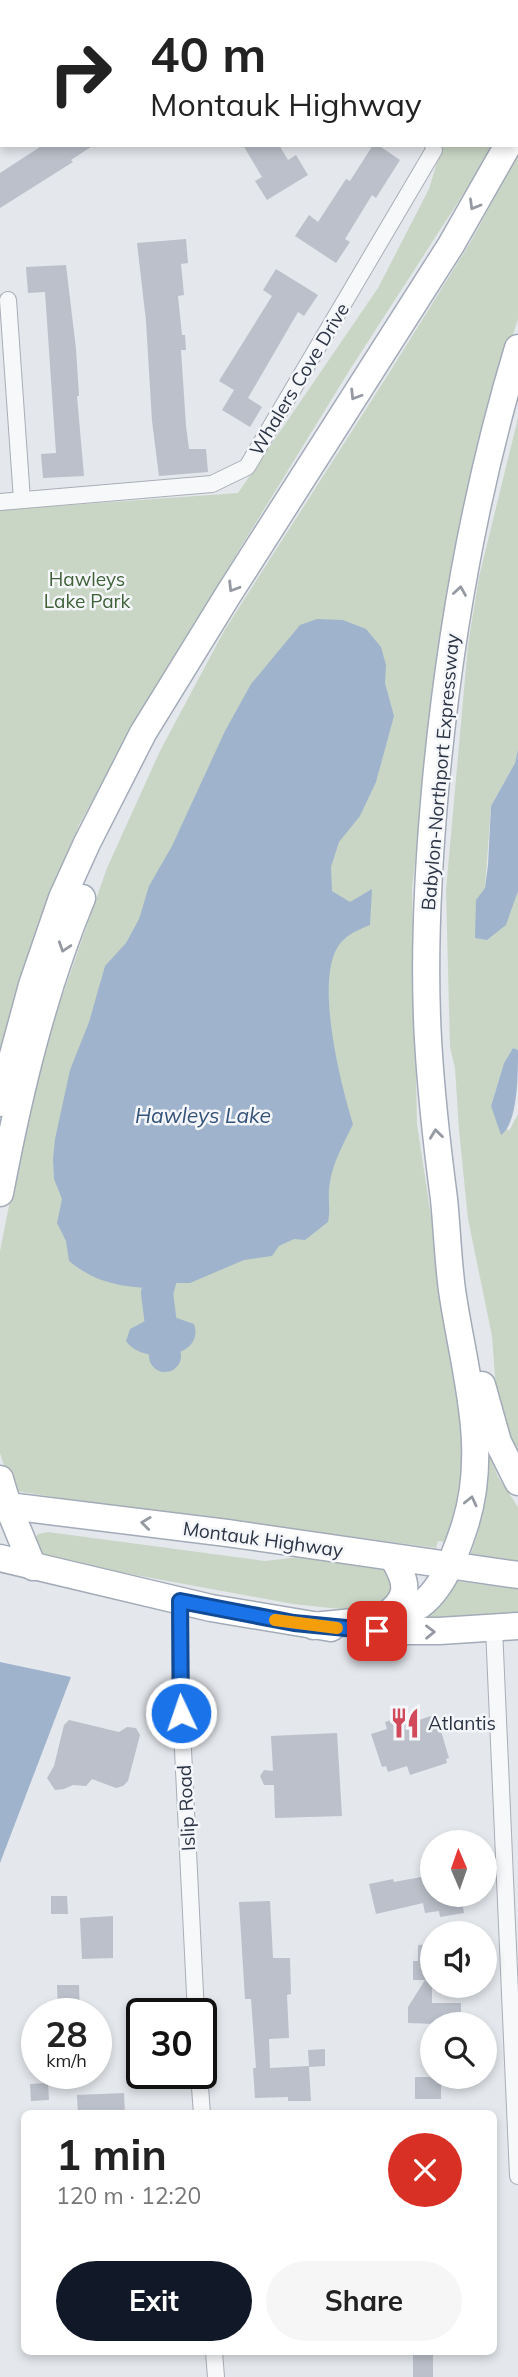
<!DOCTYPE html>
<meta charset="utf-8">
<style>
body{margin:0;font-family:Mulish,sans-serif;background:#f6f6f6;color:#222;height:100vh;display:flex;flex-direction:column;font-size:26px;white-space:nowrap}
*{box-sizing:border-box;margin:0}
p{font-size:23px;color:#767676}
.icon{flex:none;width:38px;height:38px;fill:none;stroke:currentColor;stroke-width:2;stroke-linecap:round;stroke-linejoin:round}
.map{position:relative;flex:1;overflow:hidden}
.sheet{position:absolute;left:21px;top:2110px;width:476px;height:245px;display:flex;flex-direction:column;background:#fff;border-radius:10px;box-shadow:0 4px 10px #0003}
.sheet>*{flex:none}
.hud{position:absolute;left:0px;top:0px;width:518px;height:147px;box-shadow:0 4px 10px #0003;background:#fff;color:#222;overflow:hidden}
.needle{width:46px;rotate:358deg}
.fabs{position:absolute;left:420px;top:1830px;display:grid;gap:14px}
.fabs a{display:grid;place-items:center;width:77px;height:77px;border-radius:50%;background:#fff;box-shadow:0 4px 10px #0003;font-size:35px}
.speed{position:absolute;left:21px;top:1998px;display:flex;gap:14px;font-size:35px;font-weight:700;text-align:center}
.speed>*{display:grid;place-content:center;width:91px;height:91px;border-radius:50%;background:#fff;box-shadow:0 4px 10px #0003;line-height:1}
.speed small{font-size:18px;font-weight:400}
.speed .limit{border:4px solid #111;border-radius:10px;background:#fff;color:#111}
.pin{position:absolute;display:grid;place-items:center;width:60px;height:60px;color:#fff;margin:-30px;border-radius:14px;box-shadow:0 4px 10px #0006}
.me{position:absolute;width:77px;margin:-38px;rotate:357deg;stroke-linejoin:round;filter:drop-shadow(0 0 5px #0008)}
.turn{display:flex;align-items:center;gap:24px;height:147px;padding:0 35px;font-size:32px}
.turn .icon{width:91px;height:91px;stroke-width:2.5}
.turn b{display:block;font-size:49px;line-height:60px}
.round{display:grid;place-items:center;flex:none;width:74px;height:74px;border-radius:37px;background:#f6f6f6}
.summary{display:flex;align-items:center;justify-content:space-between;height:119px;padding:0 35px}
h1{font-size:42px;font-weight:700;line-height:52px}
.primary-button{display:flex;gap:14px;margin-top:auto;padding:14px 35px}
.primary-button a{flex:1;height:80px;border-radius:42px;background:#111827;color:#fff;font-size:28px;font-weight:700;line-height:80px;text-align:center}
.primary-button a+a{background:#f6f6f6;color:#222}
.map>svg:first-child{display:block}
.green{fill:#c9d6c5}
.water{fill:#9fb4cc}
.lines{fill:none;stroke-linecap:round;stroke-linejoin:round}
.river{stroke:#9fb4cc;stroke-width:32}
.building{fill:#bbc0ca}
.minor-casing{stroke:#a9aeb7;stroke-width:18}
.primary-casing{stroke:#a3abb8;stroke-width:29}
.minor{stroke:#f7f8fa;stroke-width:16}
.primary{stroke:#fff;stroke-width:26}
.oneway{stroke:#959aa2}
.route-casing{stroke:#114b97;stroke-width:18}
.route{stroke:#1a73e8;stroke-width:12}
.slow{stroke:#f59e0b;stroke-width:12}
.labels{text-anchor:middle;stroke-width:5;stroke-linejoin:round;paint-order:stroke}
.street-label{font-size:19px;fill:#2b3445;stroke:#f4f6f9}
.park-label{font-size:19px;fill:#3f6138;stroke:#f4f6f9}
.poi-label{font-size:19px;fill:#2b3445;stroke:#f4f6f9;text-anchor:start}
.water-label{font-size:21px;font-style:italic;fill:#34527a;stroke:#f4f6f9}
</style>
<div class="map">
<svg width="518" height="2377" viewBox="0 0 518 2377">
<rect width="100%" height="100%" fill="#e4e7ec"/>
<g class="green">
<path d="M442,145H492L471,182L349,371L155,687L79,825L29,956L0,1059V510L238,493L378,288L429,189Z"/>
<path d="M518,154V319L490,406L425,773L412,889L417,1124L467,1455L461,1491L446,1542L438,1541L436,1548L182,1514L106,1507L105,1505L16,1491L10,1485L0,1453V1251L26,1120L57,1011L107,868L160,751L224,631L391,370L470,243Z"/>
<path d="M518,418V750L515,763L491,806L485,888L516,895L518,891V1050L513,1048L504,1063L491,1106L509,1131L518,1114V1464L497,1403L492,1336L468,1219L459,1130L455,1068L450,1047L446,890L468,645L479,577Z"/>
<path d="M487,1449L498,1477L518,1507V1564L470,1556C485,1516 487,1491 487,1449Z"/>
<path d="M48,1532L265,1561L300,1557L387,1570L399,1595L368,1612L293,1604L43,1558L32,1542L38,1534Z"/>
<path d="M457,1581L518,1589V1619L425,1625L424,1616Z"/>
</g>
<g class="water">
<path d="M317,619L343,620L366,629L381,647L386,665L385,683L394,716L376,782L360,816L339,842L331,867L332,891L350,902L372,889L370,925C358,930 347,934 339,945C314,980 341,1085 353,1124C344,1143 333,1162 330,1182C327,1196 331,1209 328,1222L305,1240L294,1239L279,1246L272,1256L244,1260L190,1283H173L165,1285L164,1292L149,1294L146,1288C116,1286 93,1281 69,1261L66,1241L57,1223L62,1199L54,1179L53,1159L55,1139L70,1070L89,1022L105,966L126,943L139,919L149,886L172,846L225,731L251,684L300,625Z"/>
<path d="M518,750V891L506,925L487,940L475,938L476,900L485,888L488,865L491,806L515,763Z"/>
<path d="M513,1048L518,1050C518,1074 518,1123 501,1135L491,1106L504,1063Z"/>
<path d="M165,1300L171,1316L194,1324C206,1358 143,1366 126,1341L130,1329L147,1320L150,1302Z"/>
<path d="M0,1662L71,1677L0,1863Z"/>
</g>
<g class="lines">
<path class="river" d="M165,1356L157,1293L168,1252"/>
</g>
<g class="building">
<path d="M43,145H94L71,160L73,162L0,208V173Z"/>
<path d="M243,145H279L288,160L296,155L308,175L267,200L255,181L262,177Z"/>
<path d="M373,145H378L400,160L376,198L372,195L345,239L350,242L336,263L295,236L309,215L318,222L346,179L350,181Z"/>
<path d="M186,239L188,263L181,264L184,295L178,296L182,335H185L186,350H181L186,426L189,449H206L208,472L159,476L152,421L146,321L137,243Z"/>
<path d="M66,265L76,349L79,396H77L84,476L43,478L41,454L56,453L45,292L28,293L26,267Z"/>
<path d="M276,269L318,295L304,316L298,312L248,398L262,407L250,427L222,410L234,390L219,381L272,296L263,290Z"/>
<path d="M416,1712L419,1720L434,1715L436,1721H438L449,1758L446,1759L447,1763L410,1775L407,1766L388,1772L386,1766L382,1767L371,1734L387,1729L385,1722Z"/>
<path d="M69,1720L119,1732L127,1727L136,1728L140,1735L128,1781L123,1786L116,1788L92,1779L86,1786L73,1785L64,1789L55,1790L47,1778L54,1766L64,1725Z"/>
<path d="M337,1733L342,1816L275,1818L274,1785H264L260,1776L264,1770L273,1771L271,1736Z"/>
<path d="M432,1875V1895H461L464,1913L440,1917L439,1911L425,1913L423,1903L376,1914L369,1884L393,1879L394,1882Z"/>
<path d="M51,1896H67L68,1914H51Z"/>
<path d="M270,1901L273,1958H290L291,1994L287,1995L289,2038L269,2039L270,2068L309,2066L308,2050L325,2049V2066L309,2067L311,2101H288V2097L255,2098L253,2068H256L251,1999H245L239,1902Z"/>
<path d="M113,1916V1958L82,1959L80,1918Z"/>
<path d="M432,1944V2003H461V2025L408,2023V2007L425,1980H413V1961H418V1945Z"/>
<path d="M57,1985H79L80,2014H58Z"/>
<rect x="415" y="2077" width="26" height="22"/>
<path d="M48,2083L49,2100L31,2101L30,2084Z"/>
<path d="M124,2093L125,2114H78L77,2095Z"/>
<rect x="413" y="2352" width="20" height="25"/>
</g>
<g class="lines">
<g class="minor-casing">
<g id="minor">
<path d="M117,0L118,2"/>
<path d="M358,0L359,2"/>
<path d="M182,2L185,0"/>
<path d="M0,119L2,118"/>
<path d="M8,300L22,500"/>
<path d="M0,502L212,484L247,467L434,150L433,145"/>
<path d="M180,1601V1689L196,2014"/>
<path d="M494,1628L518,2176"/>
<path d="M199,2074L202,2114"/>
<path d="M214,2352L216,2377"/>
</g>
</g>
<g class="primary-casing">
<g id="primary">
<path d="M0,1103L32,985L62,898L87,843L143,733L228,595L451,245L508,145"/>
<path d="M0,1193C19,1093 43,992 82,898"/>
<path d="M482,1385L498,1442L518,1482"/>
<path d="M0,1479L8,1506L33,1567"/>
<path d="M0,1505L227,1533L518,1575"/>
<path d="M0,1558L211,1608L331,1628"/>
<path d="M384,1617C410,1598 409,1584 393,1558"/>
<path d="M313,1626C342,1622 375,1622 403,1614C439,1603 455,1556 465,1525C490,1447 463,1367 452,1290C448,1260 447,1229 444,1199C437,1146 431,1093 428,1039C423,952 428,866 436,780C450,633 475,490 518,348"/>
<path d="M369,1631H439L518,1626"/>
</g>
</g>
<use href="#minor" class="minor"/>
<use href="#primary" class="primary"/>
</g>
<defs><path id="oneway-chevron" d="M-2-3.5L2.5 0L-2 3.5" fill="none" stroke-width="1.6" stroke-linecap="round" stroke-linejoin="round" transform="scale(1.75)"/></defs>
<g class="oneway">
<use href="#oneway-chevron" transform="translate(474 205) rotate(120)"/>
<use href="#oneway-chevron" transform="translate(355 395) rotate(122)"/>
<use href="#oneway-chevron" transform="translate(233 587) rotate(122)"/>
<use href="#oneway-chevron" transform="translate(460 591) rotate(-81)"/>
<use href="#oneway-chevron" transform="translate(64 947) rotate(108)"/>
<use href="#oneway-chevron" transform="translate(436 1134) rotate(-97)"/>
<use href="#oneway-chevron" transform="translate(471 1501) rotate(-77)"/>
<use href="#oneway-chevron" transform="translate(146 1523) rotate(-173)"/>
<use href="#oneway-chevron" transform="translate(430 1632) rotate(-1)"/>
</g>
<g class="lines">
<g class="route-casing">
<path id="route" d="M181,1713L180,1601L294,1623L377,1631"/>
</g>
<use href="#route" class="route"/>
<path class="slow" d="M275,1620L337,1628"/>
</g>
<defs>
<g id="restaurant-bare" transform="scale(2.415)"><path d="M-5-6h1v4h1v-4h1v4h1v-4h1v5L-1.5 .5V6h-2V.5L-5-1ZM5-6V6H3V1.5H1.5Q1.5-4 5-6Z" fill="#d1495b" stroke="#f4f6f9" stroke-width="2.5" paint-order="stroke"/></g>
</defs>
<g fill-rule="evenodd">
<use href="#restaurant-bare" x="405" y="1723"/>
</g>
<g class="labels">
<g class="street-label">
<text transform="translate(299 379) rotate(-59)" y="7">Whalers Cove Drive</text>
<text transform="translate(440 772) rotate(-85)" y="7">Babylon-Northport Expressway</text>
<text transform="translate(263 1539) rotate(8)" y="7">Montauk Highway</text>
<text transform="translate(186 1808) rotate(-93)" y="7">Islip Road</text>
</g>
<g class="park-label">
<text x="87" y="586">Hawleys<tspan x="87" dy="22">Lake Park</tspan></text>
</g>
<g class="poi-label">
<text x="428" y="1730">Atlantis</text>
</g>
<g class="water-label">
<text x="203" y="1123">Hawleys Lake</text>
</g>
</g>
</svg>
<div class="fabs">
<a><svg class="needle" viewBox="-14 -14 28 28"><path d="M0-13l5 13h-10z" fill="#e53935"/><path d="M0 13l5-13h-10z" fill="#767676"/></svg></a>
<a><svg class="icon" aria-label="sound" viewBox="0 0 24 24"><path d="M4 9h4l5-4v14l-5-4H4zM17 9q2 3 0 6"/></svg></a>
<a><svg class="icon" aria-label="search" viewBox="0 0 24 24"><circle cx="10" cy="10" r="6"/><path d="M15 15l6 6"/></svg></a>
</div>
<div class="speed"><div>28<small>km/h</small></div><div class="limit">30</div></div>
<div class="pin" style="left:377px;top:1631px;background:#d93025"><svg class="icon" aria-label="arrive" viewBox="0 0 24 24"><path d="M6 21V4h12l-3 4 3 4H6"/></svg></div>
<svg class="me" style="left:181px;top:1713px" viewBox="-20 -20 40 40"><circle r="17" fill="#1a73e8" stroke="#fff" stroke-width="3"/><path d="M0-11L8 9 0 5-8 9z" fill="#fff"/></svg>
<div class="hud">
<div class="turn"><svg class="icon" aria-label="right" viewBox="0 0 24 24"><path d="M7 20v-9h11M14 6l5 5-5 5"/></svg><div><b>40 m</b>Montauk Highway</div></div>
</div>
<section class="sheet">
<div class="summary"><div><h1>1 min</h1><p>120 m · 12:20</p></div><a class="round" style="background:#d93025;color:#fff"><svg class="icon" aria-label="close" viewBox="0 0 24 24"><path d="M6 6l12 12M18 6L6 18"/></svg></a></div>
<div class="primary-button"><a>Exit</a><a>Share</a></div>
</section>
</div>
